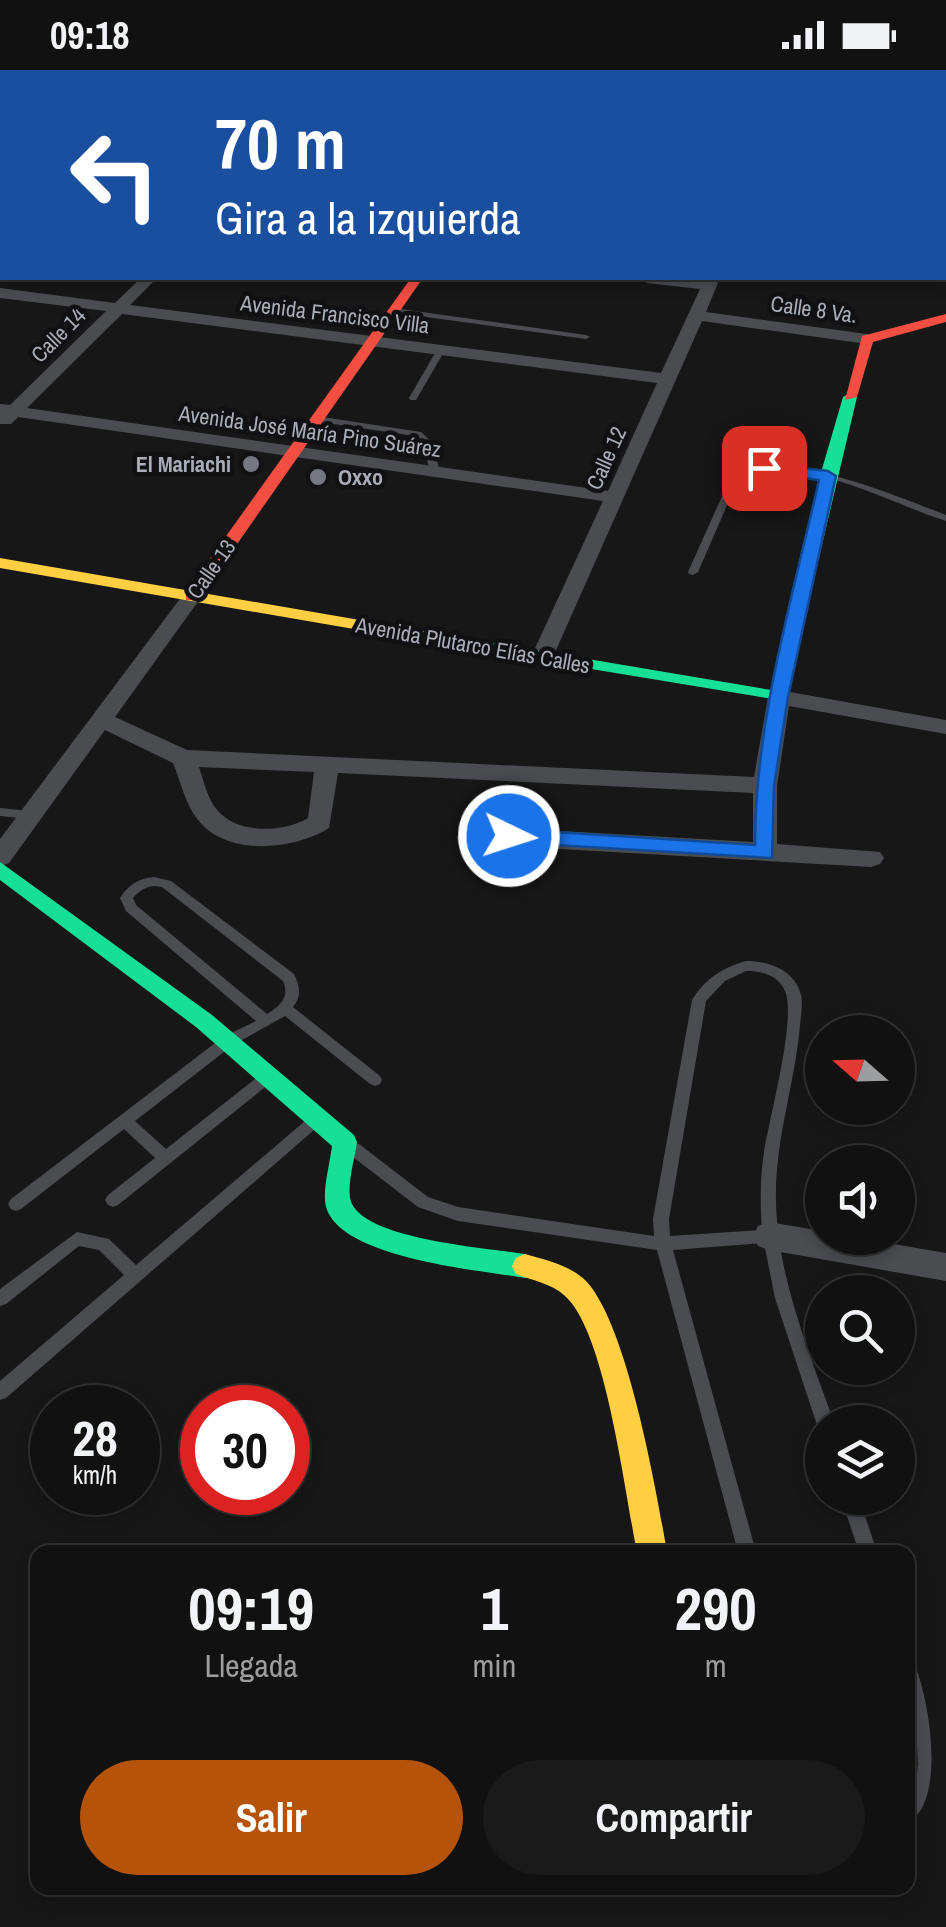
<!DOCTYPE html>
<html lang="es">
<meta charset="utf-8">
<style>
body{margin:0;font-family:"Archivo Narrow",sans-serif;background:#1a1a1a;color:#f1f3f6;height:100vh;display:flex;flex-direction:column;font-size:38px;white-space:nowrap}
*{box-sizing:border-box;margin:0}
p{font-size:32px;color:#9c9d9f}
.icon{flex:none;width:55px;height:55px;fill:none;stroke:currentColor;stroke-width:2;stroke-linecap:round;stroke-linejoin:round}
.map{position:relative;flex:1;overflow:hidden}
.panel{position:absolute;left:30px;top:1475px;width:885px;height:350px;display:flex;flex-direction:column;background:#111;border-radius:20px;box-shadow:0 5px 15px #0003,0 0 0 2px #303131}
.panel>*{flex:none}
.guide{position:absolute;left:0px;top:0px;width:948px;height:210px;box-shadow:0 5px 15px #0003,0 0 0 2px #303131;background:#1a4fa0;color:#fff;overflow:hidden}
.needle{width:65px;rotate:290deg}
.fabs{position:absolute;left:805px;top:945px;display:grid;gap:20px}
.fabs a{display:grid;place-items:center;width:110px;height:110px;border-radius:50%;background:#111;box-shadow:0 5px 15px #0003,0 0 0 2px #303131;font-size:50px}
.speed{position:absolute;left:30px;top:1315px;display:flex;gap:20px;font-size:50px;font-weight:700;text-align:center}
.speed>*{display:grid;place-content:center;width:130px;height:130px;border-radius:50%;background:#111;box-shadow:0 5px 15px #0003,0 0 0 2px #303131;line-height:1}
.speed small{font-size:25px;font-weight:400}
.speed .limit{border:15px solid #d22;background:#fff;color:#111}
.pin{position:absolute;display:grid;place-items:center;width:85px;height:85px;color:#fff;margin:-42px;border-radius:20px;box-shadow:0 5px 15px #0006}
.me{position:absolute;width:110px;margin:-55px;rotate:94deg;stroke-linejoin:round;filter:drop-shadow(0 0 8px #0008)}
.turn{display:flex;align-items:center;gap:35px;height:210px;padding:0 50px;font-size:45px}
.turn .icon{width:130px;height:130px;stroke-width:2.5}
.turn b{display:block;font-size:70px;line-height:85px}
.eta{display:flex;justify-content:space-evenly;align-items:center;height:170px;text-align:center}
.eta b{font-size:60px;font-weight:700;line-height:70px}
.cta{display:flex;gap:20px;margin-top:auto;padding:20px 50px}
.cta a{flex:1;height:115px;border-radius:60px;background:#b45309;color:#fff;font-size:40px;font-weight:700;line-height:115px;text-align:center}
.cta a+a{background:#1a1a1a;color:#f1f3f6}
.status{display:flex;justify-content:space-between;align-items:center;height:70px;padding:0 50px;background:#111;direction:ltr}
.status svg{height:28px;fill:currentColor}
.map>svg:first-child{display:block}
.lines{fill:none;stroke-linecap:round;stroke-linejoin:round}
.lane{fill:#4b4c50;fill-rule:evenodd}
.street{fill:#4b4c50;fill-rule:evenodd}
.fast{fill:#16e098;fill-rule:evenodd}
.slow{fill:#ffcf43;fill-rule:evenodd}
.jam{fill:#f24e42;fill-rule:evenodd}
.rail{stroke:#4b4c4f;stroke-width:4;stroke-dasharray:6 5;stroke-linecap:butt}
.route{fill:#1a73e8;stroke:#114b97;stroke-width:2.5}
.poi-dot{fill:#757880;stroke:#111113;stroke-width:4}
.labels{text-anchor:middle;stroke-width:9;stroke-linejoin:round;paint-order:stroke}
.far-street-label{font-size:22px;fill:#a8adb8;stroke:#111113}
.far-poi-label{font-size:22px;font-weight:bold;fill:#a8adb8;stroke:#111113;text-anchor:end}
</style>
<div class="status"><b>09:18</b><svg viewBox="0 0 49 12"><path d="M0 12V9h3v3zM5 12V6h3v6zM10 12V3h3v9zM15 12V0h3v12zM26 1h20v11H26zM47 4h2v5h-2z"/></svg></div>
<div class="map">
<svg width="946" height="1857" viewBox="0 0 946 1857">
<rect width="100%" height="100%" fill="#171717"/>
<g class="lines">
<g class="lane">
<path d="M393,238L586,265L590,267L586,269L390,242V238Z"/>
<path d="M438,278L445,280L416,330H410L409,328Z"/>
<path d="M316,346L421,362L432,372L440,402L435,405L430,402L423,373L415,366L313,351L312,349Z"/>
<path d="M782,395C840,403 892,424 946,445V451C881,430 809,385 739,408L698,502L693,505L689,504L688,502L732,404L757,396Z"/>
<path d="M0,738L30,741L36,745L30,749L0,746Z"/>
<path d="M154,807L171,811L294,904C300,917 302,925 293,937L380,1006L382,1010L380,1014L375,1016L370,1014L285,946L233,975L135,1051L166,1079L264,1002H274L276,1006L274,1010L118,1135L113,1137L108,1135L105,1130L108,1125L155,1088L124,1059L21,1139L16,1141L11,1139L8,1134L11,1129L223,967L256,951L126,841L120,828C128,815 139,808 154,807ZM154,816L162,817L283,911C290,927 280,936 267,944L136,835L133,828C139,821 145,817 154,816Z"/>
<path d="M746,891C769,891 795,900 801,925C803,933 801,946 800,955C796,1004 781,1051 777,1099C769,1187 805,1271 834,1352H822V1359L819,1358L816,1352L775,1228L764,1173L673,1180L756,1482H738L657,1180L458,1151L418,1137L349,1084L346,1079L349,1074L354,1073L359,1074L428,1127L458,1137L654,1166L653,1149L692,930C706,908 722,898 746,891ZM746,901C762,901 778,905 785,921C797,947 769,1049 764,1082C760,1108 760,1133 762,1160L670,1166L669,1149L706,931L725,911Z"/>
<path d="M317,1043L322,1045L324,1049L322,1053L6,1328L0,1330V1311L124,1205L99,1180L79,1176L6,1234L0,1236V1219L77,1162L109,1169L136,1195L312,1045Z"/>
<path d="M841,1428H859L877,1482H859Z"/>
<path d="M908,1592L915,1595C930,1633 946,1731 908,1753V1727L916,1712L918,1694L917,1675L908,1632Z"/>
</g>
<g class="street">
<path d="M216,0H252L253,2H218Z"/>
<path d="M335,0H374L375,2H337Z"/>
<rect x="945" y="96" width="1" height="8"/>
<rect x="0" y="128" width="2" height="8"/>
<path d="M141,208H157L130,235L661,303L700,219L647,213L640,208H720L706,242L867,264L875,269L867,274L702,251L553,587L542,594L531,587L603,431L18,347L11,354H0V334L10,335L106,241L0,228V218L115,233ZM122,244L657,313L608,421L27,338Z"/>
<path d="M192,520L202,526L115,647L187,680L754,707L768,627L779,620L946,650V664L789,636L777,716V774L880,782L884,788L880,794L871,797L509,776L497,767L509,758L753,772V723L338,703L329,758C294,780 227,787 198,750C185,734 181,712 173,693L105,660L9,793L0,796V769L185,522ZM199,697L314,702L308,748C283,763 238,764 218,741C207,729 204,711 199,697Z"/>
<path d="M769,1152L822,1161V1168H859L946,1183V1211L769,1180L758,1176L753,1166L758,1156Z"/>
</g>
<g class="fast">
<rect x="945" y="155" width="1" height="8"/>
<path d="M850,323L857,327L785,631L464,578L455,573L464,568L771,620L820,406L843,327Z"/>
<path d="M0,792L212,945L354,1065L357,1072C355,1088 345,1120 352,1134C370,1170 488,1178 525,1184L534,1188L538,1196L534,1204L525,1208C481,1200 328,1188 325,1130C324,1113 330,1093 332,1076L196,957L0,810Z"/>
</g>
<g class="slow">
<rect x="0" y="51" width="2" height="6"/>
<path d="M0,488L464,568L473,573L464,578L0,498Z"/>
<path d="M525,1184C546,1190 572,1196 587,1212C628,1258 656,1419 667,1482H637C625,1425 606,1262 565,1226C551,1213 533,1211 516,1204L512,1196L516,1188Z"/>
</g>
<g class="jam">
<rect x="945" y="18" width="1" height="6"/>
<path d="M411,208H423L198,530H186V522Z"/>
<path d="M946,244V252L873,272L857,327L845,330L862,266Z"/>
</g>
<path class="rail" d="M671,0L698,2"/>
</g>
<path class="route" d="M764,394L828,401L836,406L788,627L774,716L772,788L502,772L499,766L502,761L509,759L755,775C755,651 792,530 819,410L758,402L756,398Z"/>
<g class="poi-dot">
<circle cx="251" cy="394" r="10"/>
<circle cx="318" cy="407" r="10"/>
</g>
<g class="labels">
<g class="far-street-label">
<text transform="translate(814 239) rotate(8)" y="8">Calle 8 Va.</text>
<text transform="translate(335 244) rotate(7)" y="8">Avenida Francisco Villa</text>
<text transform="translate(58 265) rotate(-45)" y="8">Calle 14</text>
<text transform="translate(310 361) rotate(8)" y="8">Avenida José María Pino Suárez</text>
<text transform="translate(606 388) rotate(-66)" y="8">Calle 12</text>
<text transform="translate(211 499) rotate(-55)" y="8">Calle 13</text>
<text transform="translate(473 575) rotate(10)" y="8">Avenida Plutarco Elías Calles</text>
</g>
<g class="far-poi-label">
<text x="231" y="402">El Mariachi</text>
<text x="338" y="415" text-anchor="start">Oxxo</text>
</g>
</g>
</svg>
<div class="fabs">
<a><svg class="needle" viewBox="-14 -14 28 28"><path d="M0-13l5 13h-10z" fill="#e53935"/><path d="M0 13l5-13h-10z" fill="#9c9d9f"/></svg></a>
<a><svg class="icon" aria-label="sound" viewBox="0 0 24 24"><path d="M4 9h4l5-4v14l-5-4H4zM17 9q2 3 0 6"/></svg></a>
<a><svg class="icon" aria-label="search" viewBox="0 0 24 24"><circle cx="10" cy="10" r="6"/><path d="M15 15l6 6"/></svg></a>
<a><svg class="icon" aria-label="layers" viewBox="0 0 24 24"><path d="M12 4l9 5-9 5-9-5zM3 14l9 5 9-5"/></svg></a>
</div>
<div class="speed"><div>28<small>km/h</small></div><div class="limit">30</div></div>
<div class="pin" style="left:764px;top:398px;background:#d93025"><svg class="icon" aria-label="arrive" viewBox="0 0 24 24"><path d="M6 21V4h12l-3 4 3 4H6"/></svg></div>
<svg class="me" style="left:509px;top:766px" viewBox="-20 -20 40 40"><circle r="17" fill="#1a73e8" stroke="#fff" stroke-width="3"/><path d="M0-11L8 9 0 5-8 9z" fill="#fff"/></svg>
<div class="guide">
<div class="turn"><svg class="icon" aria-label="left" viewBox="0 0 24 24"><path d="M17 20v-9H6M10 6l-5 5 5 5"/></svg><div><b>70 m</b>Gira a la izquierda</div></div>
</div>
<section class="panel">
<div class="eta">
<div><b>09:19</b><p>Llegada</p></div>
<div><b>1</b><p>min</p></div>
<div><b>290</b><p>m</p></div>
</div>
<div class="cta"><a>Salir</a><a>Compartir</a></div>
</section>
</div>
